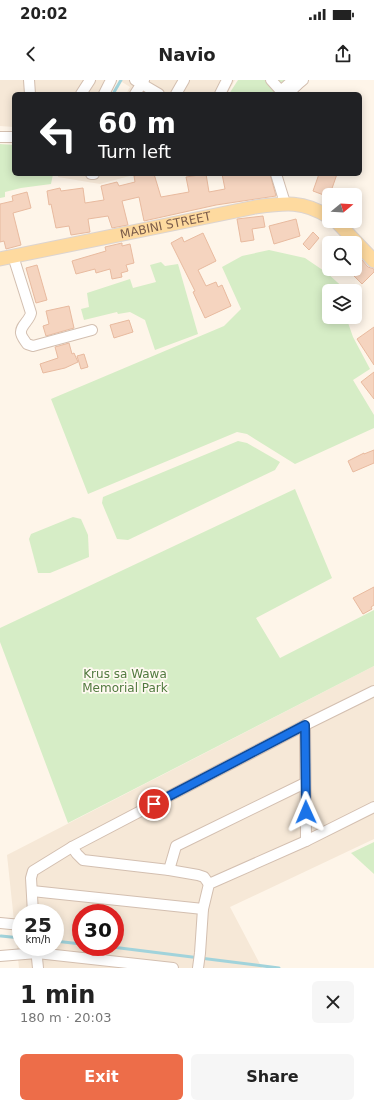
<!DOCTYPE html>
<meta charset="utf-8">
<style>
body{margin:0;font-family:"DejaVu Sans",sans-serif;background:#f6f6f6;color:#222;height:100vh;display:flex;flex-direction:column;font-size:15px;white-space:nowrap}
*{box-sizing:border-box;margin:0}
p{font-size:13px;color:#767676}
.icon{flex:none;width:22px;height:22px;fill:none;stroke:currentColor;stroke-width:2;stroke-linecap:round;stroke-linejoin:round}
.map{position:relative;height:888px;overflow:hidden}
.drawer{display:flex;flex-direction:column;background:#fff;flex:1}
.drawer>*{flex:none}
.hud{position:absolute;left:12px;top:12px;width:350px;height:84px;border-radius:6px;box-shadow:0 2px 10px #0003;background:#202124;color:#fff;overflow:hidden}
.needle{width:26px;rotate:72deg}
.buttons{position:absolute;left:322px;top:108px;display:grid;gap:8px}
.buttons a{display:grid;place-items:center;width:40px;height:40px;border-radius:6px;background:#fff;box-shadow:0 2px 10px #0003;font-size:20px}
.speed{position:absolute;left:12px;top:824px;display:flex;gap:8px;font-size:20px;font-weight:700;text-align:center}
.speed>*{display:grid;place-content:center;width:52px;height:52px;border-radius:50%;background:#fff;box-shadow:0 2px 10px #0003;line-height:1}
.speed small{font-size:10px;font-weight:400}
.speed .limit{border:6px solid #d22;background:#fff;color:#111}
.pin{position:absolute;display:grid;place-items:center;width:34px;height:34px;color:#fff;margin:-17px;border:2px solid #fff;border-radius:50%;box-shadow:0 1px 4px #0007}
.me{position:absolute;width:44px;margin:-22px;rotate:359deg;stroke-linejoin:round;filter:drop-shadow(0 0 3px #0008)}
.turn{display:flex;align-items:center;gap:14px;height:84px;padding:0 20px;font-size:18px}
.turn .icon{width:52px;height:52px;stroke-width:2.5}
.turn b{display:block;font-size:28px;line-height:34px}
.round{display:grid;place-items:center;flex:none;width:42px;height:42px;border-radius:6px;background:#f6f6f6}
.summary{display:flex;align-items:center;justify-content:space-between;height:68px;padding:0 20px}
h1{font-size:24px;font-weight:700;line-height:30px}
.action{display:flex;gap:8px;margin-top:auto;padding:8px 20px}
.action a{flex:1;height:46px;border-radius:6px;background:#ed6d49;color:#fff;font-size:16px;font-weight:700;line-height:46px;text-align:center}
.action a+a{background:#f6f6f6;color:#222}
.status{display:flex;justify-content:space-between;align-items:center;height:28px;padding:0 20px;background:#fff;direction:ltr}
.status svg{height:11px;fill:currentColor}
header{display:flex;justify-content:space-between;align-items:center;height:52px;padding:0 20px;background:#fff;font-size:18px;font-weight:700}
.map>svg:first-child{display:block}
.residential{fill:#f6e8d7;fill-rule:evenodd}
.green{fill:#d6edc6}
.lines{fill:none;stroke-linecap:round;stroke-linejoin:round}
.stream{stroke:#a1d3db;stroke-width:3}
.building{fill:#f5d4bf;stroke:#e8ba9f}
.minor-casing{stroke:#d3bfb0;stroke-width:12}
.major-casing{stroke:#dcd4d0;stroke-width:15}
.minor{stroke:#fff;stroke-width:10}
.major{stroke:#feda9f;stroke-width:13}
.route-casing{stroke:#114b97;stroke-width:10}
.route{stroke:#1a73e8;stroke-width:7}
.labels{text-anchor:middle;stroke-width:3.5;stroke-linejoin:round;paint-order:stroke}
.street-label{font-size:12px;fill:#7a5b4a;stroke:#fff9f1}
.park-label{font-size:12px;fill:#517a3f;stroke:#fff9f1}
</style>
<div class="status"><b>20:02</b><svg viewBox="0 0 49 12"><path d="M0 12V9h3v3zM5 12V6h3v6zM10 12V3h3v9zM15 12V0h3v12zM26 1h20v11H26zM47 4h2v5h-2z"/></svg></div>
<header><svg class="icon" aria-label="back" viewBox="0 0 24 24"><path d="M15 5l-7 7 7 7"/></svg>Navio<svg class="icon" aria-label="share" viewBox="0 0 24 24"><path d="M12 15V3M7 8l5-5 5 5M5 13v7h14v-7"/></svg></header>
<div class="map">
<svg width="374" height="888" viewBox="0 0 374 888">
<rect width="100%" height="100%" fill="#fef5e9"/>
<g class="residential">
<path d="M0,0H107L98,14H14V47L0,46Z"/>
<path d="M119,0H235L227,14H126L130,7Z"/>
<path d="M58,94H137L100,104L58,97Z"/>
<path d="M374,586V759L230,827L262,888H19L7,775ZM21,833H55V867H21ZM81,833H115V867H81Z"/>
</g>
<g class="green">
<path d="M238,0H287L281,14H229Z"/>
<path d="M0,64L14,65V94H53L51,104L21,108L5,112V117L0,118Z"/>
<path d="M269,170L305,178L327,193L347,211H329V237H346L353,257L370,289L353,300L374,335V348L295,384L247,354L237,352L88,414L51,319L224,246L241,229L222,187L242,176Z"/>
<path d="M161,182L165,186L178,184L198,254L155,270L145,240L130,232L118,234L117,232L84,240L81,229L89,227L87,213L130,199L133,208L156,202L150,185Z"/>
<path d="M238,361L247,363L280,382L275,390L128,460L117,459L102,423L103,417Z"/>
<path d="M295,409L332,498L256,538L280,578L374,530V586L68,743L0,562V548Z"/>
<path d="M73,437L81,439L88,455L89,477L50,493H38L29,459L31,454Z"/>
<path d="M374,762V794L351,773Z"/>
</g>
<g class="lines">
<g class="stream">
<path d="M113,14L121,0"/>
<path d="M1,856L21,858"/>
<path d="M55,861L81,864"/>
<path d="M112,867L279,888"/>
</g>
</g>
<g class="building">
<path d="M142,94H154L161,117L189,112L186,97L206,94L209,112L225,109L222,94H270L276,116L216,125L144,141L139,117L122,121L128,145L112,148L108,136L88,139L90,152L71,155L69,146L56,148L51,124L49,125L47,111L60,108L61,111L83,108L85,123L104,120L101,106L117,102L119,106L135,102L134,96Z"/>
<path d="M319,94H337L329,117L313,111Z"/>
<path d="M27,112L31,128L13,133L21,165L6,169L4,161L0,162V124L13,121L12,116Z"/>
<path d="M263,136L265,147L252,149L254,160L241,162L237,139Z"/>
<path d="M296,139L300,156L274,164L269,146Z"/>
<path d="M313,152L319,158L309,170L303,164Z"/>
<path d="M203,153L216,181L198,190L206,206L216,202L218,207L222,205L231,226L205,238L193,212L195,211L171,163L182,157L184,162Z"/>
<path d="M122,163V166L130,164L134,183L126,185L128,191L121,193L122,197L112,199L110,189L96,193L95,189L76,194L72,181L106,171L105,167Z"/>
<path d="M362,180L368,187L374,189V192L362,204L350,192L353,189H355V187Z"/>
<path d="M37,185L47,220L36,223L26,188Z"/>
<path d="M69,226L74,248L46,256L43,246L49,244L46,231Z"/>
<path d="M129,240L133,252L114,258L110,245Z"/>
<path d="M374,247V285L357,259Z"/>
<path d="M69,263L72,274L74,273L78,282L65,288L43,293L40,284L58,278L55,267Z"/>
<path d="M84,274L88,287L81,289L77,276Z"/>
<path d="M374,292V319L361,302Z"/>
<path d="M374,370V383L353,392L348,381L364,373V374Z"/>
<path d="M374,507V525L371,527L372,529L363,534L353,518Z"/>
</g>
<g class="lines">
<g class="minor-casing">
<g id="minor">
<path d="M29,0L30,14"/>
<path d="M135,0L159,14"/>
<path d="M271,0L280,10H282L293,0L297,5"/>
<path d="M81,14L90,0"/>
<path d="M104,14L111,0"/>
<path d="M135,14L144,0"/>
<path d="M176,14L184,0"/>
<path d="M220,14L227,0"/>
<path d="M288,14L297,5L303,0"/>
<path d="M0,57H14"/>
<path d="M91,94H94"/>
<path d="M276,94L285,123"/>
<path d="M13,176L31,233C30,240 20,246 21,253C21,256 25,261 27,264L33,266L92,250"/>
<path d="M305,645L306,761"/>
<path d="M72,767L77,774L83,780L169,790L198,795L204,797L209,804"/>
<path d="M169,790L176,766L305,703"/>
<path d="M32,811L203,829"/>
<path d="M33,833L31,798L33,791L72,767L305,645L374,611"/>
<path d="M0,843L21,845"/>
<path d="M36,868L38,888"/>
<path d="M0,876L37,873L173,888"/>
<path d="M198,888L200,873L203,829L209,804L306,761L374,727"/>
</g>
</g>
<g class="major-casing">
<g id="major">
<path d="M336,141L374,181"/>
<path id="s1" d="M0,179L255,127C284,123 303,120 329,137"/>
</g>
</g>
<use href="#minor" class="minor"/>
<use href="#major" class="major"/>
</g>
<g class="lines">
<g class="route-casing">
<path id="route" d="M154,724L305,645L306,732"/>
</g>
<use href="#route" class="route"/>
</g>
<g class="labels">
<g class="street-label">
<text dy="4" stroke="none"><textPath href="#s1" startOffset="169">MABINI STREET</textPath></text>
</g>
<g class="park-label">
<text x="125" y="598">Krus sa Wawa<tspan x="125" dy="14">Memorial Park</tspan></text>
</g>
</g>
</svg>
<div class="buttons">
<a><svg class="needle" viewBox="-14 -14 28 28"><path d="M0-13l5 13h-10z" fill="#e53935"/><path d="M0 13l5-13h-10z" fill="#767676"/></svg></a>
<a><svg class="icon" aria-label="search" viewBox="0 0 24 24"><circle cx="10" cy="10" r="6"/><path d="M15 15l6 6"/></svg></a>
<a><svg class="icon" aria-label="layers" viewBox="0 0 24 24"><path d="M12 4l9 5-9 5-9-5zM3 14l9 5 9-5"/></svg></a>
</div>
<div class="speed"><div>25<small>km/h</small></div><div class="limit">30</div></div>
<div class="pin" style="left:154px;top:724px;background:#d93025"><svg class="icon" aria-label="arrive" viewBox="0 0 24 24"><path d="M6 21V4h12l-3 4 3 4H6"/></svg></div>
<svg class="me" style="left:306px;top:732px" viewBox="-20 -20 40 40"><path d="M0-17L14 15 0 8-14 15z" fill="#1a73e8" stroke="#fff" stroke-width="4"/></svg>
<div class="hud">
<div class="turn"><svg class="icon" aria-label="left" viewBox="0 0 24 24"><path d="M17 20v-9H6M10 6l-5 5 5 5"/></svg><div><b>60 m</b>Turn left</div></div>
</div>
</div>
<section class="drawer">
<div class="summary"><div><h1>1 min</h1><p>180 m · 20:03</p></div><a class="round"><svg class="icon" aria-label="close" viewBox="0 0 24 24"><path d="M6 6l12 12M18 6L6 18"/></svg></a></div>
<div class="action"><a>Exit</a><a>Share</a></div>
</section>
